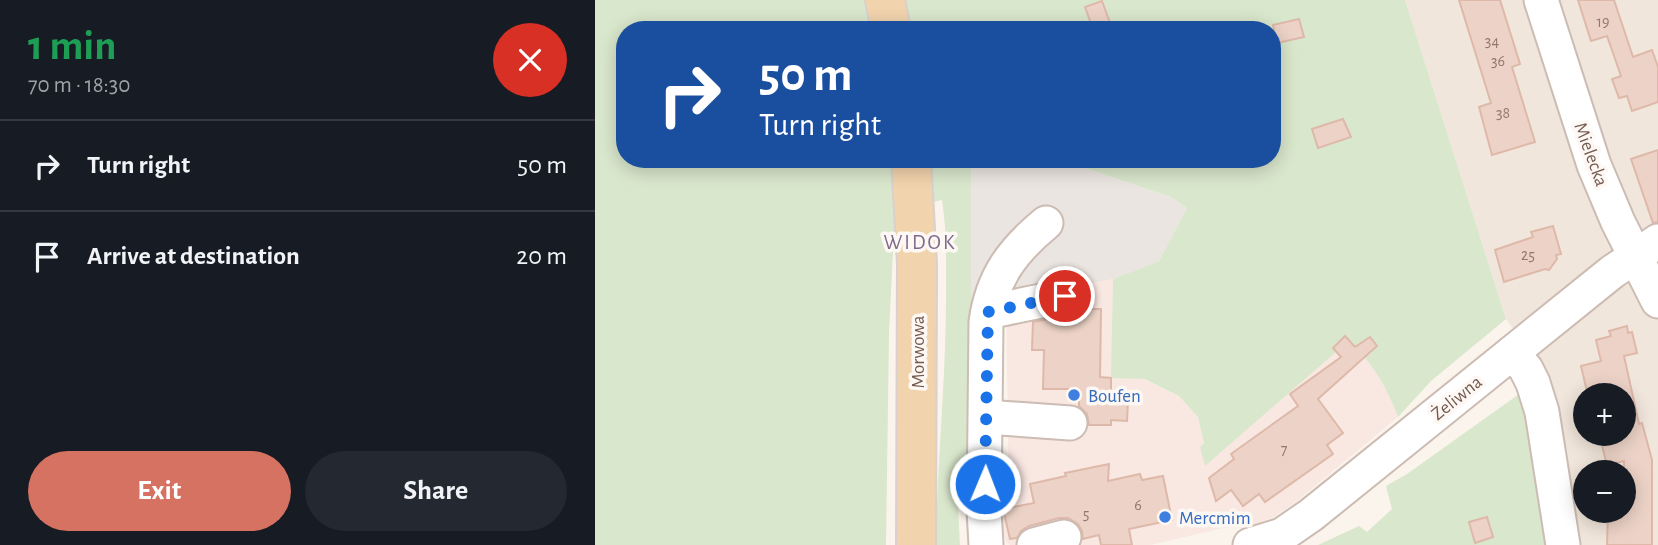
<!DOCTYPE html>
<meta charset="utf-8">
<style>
body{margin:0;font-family:"Alegreya Sans",sans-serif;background:#242831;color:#f1f3f6;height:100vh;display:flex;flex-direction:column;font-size:26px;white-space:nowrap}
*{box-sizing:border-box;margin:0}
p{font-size:23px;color:#9ea1a6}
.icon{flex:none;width:38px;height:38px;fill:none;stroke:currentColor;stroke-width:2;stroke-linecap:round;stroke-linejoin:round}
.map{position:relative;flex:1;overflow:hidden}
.details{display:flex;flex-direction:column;background:#171b24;width:595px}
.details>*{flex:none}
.hud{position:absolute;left:21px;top:21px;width:665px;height:147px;border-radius:28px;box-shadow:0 4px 18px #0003;background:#1a4fa0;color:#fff;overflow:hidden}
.controls{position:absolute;left:978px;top:383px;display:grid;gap:14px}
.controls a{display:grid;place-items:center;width:63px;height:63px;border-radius:50%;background:#171b24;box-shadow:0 4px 18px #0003;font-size:35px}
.pin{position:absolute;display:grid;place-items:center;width:60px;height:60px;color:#fff;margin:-30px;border:4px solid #fff;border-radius:50%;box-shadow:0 2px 7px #0007}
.me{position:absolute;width:77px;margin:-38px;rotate:1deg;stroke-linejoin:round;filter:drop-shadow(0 0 5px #0008)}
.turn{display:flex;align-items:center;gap:24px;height:147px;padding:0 28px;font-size:32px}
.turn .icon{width:91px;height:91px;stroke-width:2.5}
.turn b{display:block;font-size:49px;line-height:60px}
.round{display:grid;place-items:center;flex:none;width:74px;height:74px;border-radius:37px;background:#242831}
.overview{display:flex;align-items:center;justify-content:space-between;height:119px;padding:0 28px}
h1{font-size:42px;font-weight:600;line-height:52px;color:#1e9e55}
.action{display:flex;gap:14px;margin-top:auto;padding:14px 28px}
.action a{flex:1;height:80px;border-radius:42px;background:#d57261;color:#fff;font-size:28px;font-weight:600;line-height:80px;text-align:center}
.action a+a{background:#242831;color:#f1f3f6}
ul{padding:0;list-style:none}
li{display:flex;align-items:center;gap:21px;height:91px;padding:0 28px;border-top:2px solid #363941}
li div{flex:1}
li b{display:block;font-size:26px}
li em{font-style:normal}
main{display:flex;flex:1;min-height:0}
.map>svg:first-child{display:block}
.residential{fill:#f1e6db;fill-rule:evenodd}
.commercial{fill:#f9e7e2}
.industrial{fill:#ebe5e1}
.green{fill:#d9e7cc}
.building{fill:#edd3c7;stroke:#deb9a9;stroke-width:2}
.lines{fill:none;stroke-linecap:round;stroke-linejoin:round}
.minor-casing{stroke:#ccbcb3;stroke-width:37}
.major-casing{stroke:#d8d1ce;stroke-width:42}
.minor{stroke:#fff;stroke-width:33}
.major{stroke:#f1d3ad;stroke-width:38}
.route{stroke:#1a73e8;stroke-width:12;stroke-dasharray:0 21.6}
.shop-dot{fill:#3f7fe0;stroke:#fdf8f3;stroke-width:2.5}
.labels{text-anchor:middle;stroke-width:7;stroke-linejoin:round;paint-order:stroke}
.number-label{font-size:16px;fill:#92796e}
.street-label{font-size:19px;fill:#745b51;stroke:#fdf8f3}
.shop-label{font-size:19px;fill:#366cbe;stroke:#fdf8f3;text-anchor:start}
.neighbourhood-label{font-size:21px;letter-spacing:2px;fill:#7f6a8e;stroke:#fdf8f3}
</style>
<main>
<section class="details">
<div class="overview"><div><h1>1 min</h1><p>70 m · 18:30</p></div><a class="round" style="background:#d93025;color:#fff"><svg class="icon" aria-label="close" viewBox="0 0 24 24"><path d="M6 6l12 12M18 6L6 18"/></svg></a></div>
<ul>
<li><svg class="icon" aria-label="right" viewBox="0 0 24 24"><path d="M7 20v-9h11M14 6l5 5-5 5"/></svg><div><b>Turn right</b></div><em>50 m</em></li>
<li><svg class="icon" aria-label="arrive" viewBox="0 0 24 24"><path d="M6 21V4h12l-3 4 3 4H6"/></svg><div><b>Arrive at destination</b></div><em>20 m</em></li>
</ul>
<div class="action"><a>Exit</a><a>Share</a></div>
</section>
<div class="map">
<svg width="1063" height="545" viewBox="0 0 1063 545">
<rect width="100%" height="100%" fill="#fbf4ec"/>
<path class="residential" d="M810,0H1063V545H976L945,365L911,319ZM990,396H1029V434H990ZM990,472H1029V511H990Z"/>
<path class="commercial" d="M518,279L517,377L550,379L584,396L603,417L609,443L605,447L611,465L741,352L738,348L750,336L777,364L794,393L803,417L702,501L679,517L658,525L646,528H628L555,545H415L411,542L407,528L408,509L414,508L411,300Z"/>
<path class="industrial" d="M380,159H463L576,197L592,208L564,261L518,279L411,300L394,301L375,317L376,162Z"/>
<g class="green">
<path d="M0,0H810L911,319L836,381L803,417C791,384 776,361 750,337L738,347L741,352L610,466L605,447L609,443L603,417L584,396L550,379L516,378L518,279L564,261L592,208L576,197L463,159H677V30H30V159H380L376,163V364L371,461L363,507L365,545H341C342,462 351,380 351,297C351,265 352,231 347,200L300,211L294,332L291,545H0Z"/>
<path d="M927,392L976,545H723L764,526L772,532L797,509L791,486L812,474Z"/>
</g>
<g class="building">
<path d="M864,0H905L925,64L917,67L940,142L897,155L884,107L896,103Z"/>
<path d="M983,0H1019L1038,57L1057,50L1063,67V102L1037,111L1032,96L1024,98L1017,79L1026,76L1012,36L996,41Z"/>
<path d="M507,1L515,23L498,29L490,7Z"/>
<path d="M704,19L709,37L682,43L678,25Z"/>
<path d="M748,119L756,137L723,148L717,129Z"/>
<path d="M1063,150V222L1058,223L1036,159Z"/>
<path d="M958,226L966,254L961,255L962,259L954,270L950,269L909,282L900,250L938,237L936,232Z"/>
<path d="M492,283L491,309H506L505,377L516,378V399L533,400L532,421L516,420V425H494L492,414L484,406V398L476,397V389H448L449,350H437L438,322L474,315L482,311L488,301L489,293L485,284Z"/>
<path d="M1032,326L1033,333L1037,332L1042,353L1029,356L1044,424L1047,423L1057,460V545H1012L1013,511H1029V461L1012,465L1004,434H1029V396H993L986,366L1006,361L1001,340L1016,336L1014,331Z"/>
<path d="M750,336L760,347L775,337L782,346L723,399L748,433L732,445L738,454L670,502L664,494L648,506L636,490L621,501L614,478L639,459L636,454L703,406L695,394L746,357L738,348Z"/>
<path d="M514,464L513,481L545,474L547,480L568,476L577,520L534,529L537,545H506L504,535L488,539L487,531L483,524L473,518H464L434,526L426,531L422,538L415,539L408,509L439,503L435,484L471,476L470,473Z"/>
<path d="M892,517L898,537L880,543L874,522Z"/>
</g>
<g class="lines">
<g class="minor-casing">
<g id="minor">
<path d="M946,0L999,165L1023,222L1063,301"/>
<path d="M393,312L470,296"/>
<path d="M917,353L931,369L938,383L947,412L968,545"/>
<path d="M391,417L475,423"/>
<path d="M391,545L389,510L391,322C397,278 417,251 451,223"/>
<path d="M439,545L469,537"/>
<path d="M655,545L687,535L716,515L1017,272L1063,241"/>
</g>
</g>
<g class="major-casing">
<g id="major">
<path d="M290,0L296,30"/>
<path d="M316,159L322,264L321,545"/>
</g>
</g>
<use href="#minor" class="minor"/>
<use href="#major" class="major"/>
</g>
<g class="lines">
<path class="route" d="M390,484L393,312L470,296"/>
</g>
<g class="shop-dot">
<circle cx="479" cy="395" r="7"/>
<circle cx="570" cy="517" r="7"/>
</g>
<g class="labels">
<g class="number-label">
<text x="1008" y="27">19</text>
<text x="897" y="46">34</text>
<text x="903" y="66">36</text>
<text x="908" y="118">38</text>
<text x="933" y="260">25</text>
<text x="689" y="455">7</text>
<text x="543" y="510">6</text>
<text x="491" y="519">5</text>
</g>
<g class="street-label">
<text transform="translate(997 154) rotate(70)" y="7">Mielecka</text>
<text transform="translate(322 352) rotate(-90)" y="7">Morwowa</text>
<text transform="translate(861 397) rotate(-39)" y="7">Żeliwna</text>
</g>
<g class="shop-label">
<text x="493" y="402">Boufen</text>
<text x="584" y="524">Mercmim</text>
</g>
<g class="neighbourhood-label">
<text x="325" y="249">WIDOK</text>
</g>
</g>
</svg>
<div class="controls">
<a>+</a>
<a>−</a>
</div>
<div class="pin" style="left:470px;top:296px;background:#d93025"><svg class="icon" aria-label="arrive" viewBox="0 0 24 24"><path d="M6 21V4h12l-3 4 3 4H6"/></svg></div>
<svg class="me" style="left:390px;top:484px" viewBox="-20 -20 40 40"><circle r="17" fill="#1a73e8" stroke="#fff" stroke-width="3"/><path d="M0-11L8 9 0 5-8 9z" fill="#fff"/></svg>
<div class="hud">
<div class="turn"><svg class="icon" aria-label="right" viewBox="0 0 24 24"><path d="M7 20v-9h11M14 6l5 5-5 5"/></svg><div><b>50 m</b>Turn right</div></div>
</div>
</div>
</main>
